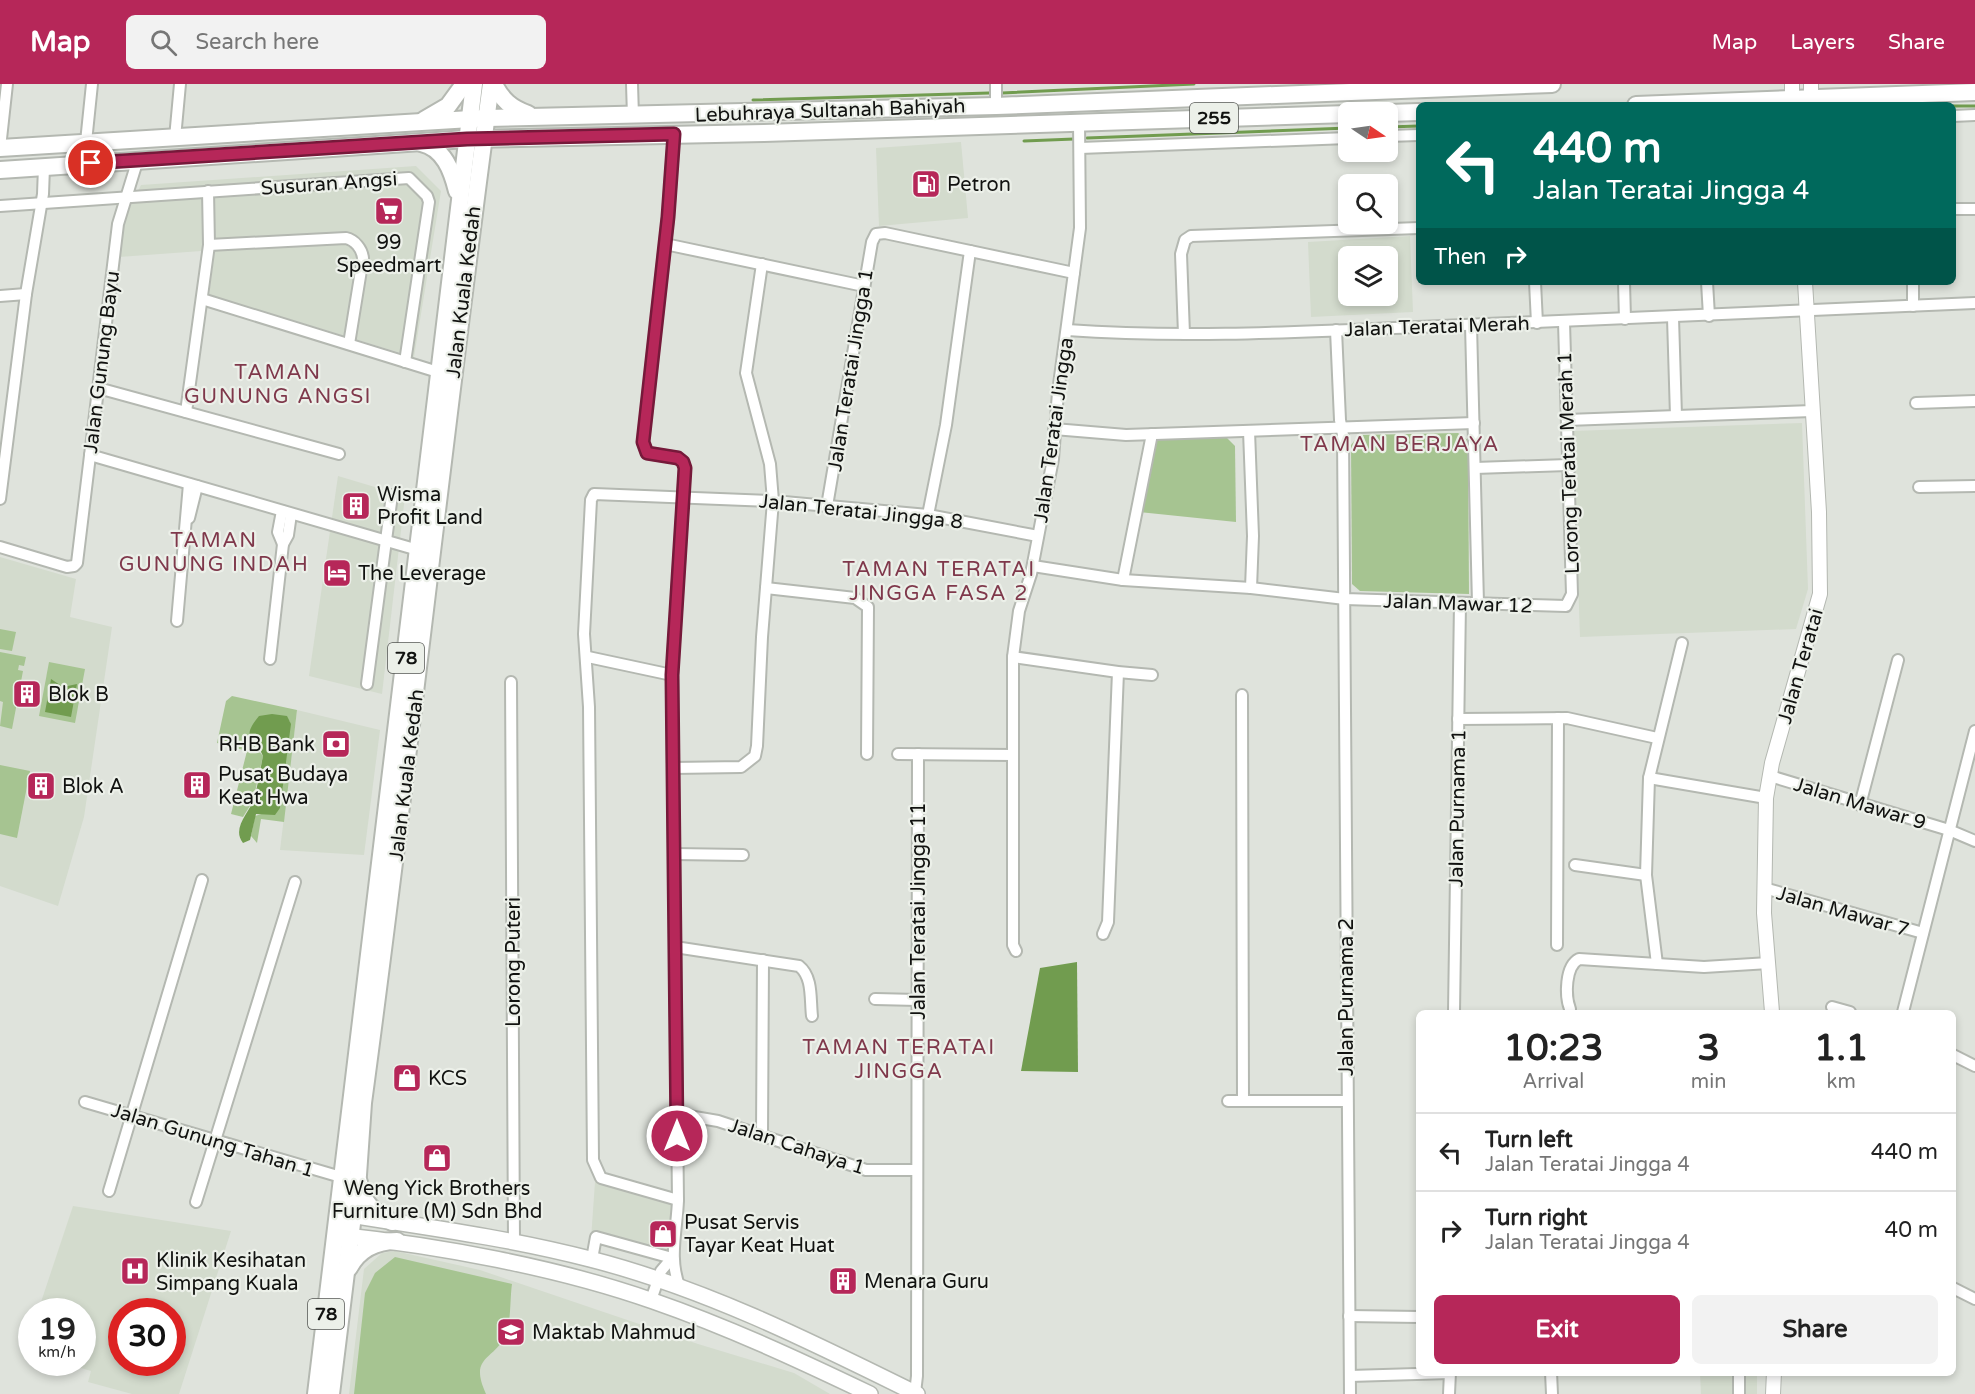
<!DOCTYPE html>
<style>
body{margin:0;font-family:"Varela Round",sans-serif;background:#f2f2f2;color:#222;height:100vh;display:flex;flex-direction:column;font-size:22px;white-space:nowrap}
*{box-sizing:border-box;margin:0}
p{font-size:20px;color:#767676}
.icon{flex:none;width:33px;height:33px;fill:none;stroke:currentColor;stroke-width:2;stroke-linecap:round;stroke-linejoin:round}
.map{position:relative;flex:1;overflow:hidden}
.panel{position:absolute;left:1416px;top:926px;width:540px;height:366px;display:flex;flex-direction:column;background:#fff;border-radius:9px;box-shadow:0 3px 9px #0003}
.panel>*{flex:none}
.banner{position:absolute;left:1416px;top:18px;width:540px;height:183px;border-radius:9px;box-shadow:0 3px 9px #0003;background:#00695c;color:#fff;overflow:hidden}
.needle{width:39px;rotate:103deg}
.tools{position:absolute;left:1338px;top:18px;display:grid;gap:12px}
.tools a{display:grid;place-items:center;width:60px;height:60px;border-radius:9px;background:#fff;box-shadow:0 3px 9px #0003;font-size:30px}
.speed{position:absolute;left:18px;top:1214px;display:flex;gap:12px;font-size:30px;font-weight:700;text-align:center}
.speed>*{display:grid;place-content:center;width:78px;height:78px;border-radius:50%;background:#fff;box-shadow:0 3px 9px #0003;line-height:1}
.speed small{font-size:15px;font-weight:400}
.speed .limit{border:9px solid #d22;background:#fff;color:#111}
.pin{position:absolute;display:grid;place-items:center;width:51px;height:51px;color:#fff;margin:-26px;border:3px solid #fff;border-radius:50%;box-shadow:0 2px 6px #0007}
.me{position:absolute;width:66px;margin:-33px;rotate:0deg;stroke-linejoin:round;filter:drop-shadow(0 0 4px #0008)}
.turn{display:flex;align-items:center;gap:21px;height:126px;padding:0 18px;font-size:27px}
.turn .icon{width:78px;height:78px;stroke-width:2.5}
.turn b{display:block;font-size:42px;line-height:51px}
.then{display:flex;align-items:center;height:57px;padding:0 18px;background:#0003;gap:12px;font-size:22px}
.eta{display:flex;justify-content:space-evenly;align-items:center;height:102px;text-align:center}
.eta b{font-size:36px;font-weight:800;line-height:42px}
.cta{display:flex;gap:12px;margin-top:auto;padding:12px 18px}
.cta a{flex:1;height:69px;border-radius:9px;background:#b62759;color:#fff;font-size:24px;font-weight:800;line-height:69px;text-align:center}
.cta a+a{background:#f2f2f2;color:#222}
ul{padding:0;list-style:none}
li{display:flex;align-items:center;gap:18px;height:78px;padding:0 18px;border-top:2px solid #e0e0e0}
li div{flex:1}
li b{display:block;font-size:22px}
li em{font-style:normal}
header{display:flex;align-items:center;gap:36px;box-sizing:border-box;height:84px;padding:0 30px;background:#b62759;color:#fff}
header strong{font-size:28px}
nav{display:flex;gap:33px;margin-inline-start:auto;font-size:21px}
.search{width:420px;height:54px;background:#f2f2f2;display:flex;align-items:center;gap:15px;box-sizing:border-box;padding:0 21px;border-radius:9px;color:#767676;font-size:22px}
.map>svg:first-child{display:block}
.built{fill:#d3dbcd;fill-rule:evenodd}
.green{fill:#a6c491}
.water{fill:#719c4f}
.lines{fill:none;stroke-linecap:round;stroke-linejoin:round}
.stream{stroke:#719c4f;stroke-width:3}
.minor-casing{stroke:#b4b8b1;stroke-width:14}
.tertiary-casing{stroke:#b4b8b1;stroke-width:16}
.secondary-casing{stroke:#b4b8b1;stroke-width:18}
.primary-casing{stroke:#b4b8b1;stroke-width:20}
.minor{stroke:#fff;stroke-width:10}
.tertiary{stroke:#fff;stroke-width:14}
.secondary{stroke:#fff;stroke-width:15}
.primary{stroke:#fff;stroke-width:16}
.route-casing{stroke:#76193a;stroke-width:15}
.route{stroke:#b62759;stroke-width:10}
.labels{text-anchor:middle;stroke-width:4.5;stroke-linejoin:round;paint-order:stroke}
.shield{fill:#ecf0e9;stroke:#535551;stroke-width:1.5}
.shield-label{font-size:18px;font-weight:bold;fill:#111210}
.street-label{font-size:20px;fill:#111210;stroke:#ecf0e9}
.poi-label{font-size:20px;fill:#111210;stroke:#ecf0e9;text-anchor:start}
.neighbourhood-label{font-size:21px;letter-spacing:1.5px;fill:#7f384b;stroke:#ecf0e9}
</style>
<header>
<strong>Map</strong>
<div class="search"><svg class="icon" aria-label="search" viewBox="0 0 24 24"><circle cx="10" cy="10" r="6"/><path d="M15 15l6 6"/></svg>Search here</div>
<nav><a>Map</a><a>Layers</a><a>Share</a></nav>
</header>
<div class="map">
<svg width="1975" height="1310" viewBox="0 0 1975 1310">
<rect width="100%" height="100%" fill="#dfe3dc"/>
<g class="built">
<path d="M961,58L968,134L879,142L876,64Z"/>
<path d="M416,82L441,107L414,273L209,211L215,166L119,173L123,137L141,101Z"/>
<path d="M1410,152L1413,228L1311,233L1308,158ZM1348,172H1388V212H1348Z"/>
<path d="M1802,339L1808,505L1796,545L1580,553L1573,347Z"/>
<path d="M338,392L405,412L382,610L309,592Z"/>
<path d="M0,473L76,495L70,533L112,543L84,733L58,822L0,802Z"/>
<path d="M297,626L380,646L364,771L280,766Z"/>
<path d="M595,1098L681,1122L680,1179L591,1155Z"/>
<path d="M73,1122L231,1147L179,1310H132L88,1298L91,1287L61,1278H82V1227H38ZM122,1227H172V1278H122Z"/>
<path d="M395,1167L480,1186L698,1260L794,1289L830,1310H349L364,1185L382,1169Z"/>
<path d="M1700,1289H1757V1310H1701Z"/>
</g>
<g class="green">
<path d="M1458,349L1468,356L1469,510L1360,507L1352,500L1351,361L1359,351Z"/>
<path d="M1225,352L1235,362L1236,438L1139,428L1154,355Z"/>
<path d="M0,545L16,548L12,567L0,565Z"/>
<path d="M0,568L26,573L24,582L19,581L18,586L23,587L12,645L0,642L3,618L0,617Z"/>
<path d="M49,578L85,585L75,639L39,632Z"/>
<path d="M232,612L297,626L284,738L261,735L257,759L251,752L255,732L280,724L290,637L253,660L263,672L253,717L243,733L231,730L247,667L217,659L226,617Z"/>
<path d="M0,681L30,687L17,754L0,750Z"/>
<path d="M395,1173L512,1200C510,1212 511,1240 506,1251C492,1278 469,1272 486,1310H354L365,1209L375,1189Z"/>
</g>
<g class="water">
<path d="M51,595L63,603L77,600L71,633L45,628Z"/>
<path d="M272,630L287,632L291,640L280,724L275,731L256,730L250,756L243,759C231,744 250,728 254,715C258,701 260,686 263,672C256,654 239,656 259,632Z"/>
<path d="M1077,878L1078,988L1021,987L1040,884Z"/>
</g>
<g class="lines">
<g class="stream">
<path d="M1002,9L1194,0"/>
<path d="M753,16L989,9"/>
<path d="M1953,22H1975"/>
<path d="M1388,43L1419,42"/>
<path d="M1087,54L1348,44"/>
<path d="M1024,57L1074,55"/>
</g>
<g class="minor-casing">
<g id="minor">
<path d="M632,0L633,32"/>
<path d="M996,22V0"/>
<path d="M1953,32L1975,31"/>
<path d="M674,50L668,133L643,358L647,369L678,374L683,378L685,384L672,591L678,1116C677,1146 668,1175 680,1204"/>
<path d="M1388,52L1419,51"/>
<path d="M175,54L180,0"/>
<path d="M86,58L92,0"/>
<path d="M0,64L7,0"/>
<path d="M1080,64L1348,54"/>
<path d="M0,122L409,94L427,112L429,118L405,278"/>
<path d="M1953,125H1975"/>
<path d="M665,160L864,202"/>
<path d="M209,161L346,154C355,156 362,165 363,174L349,260"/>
<path d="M1535,198L1537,239"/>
<path d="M1624,198L1625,235"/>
<path d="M1707,198L1709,232"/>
<path d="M1913,198V222"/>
<path d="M0,212L26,210"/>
<path d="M202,215L438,288"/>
<path d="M1673,234L1676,332"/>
<path d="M1471,241L1478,519"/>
<path d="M1067,246C1191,255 1316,247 1441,242C1619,235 1797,228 1975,219"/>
<path d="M1336,246L1340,336L1343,351C1348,671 1345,990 1350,1310"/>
<path d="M1184,250L1181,170L1185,156L1191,152L1419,144"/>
<path d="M98,304L339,370"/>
<path d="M1916,319L1975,317"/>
<path d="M186,328L209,161L208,107"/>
<path d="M1567,336L1812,327"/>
<path d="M1054,345L1126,351L1474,339"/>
<path d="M1249,347L1253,452L1251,504"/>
<path d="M90,371L418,466"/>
<path d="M1475,384L1568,381"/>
<path d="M1919,403L1975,402"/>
<path d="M0,415L26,210L43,110L44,83"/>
<path d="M827,422L872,158L876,150L885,149L1074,189"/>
<path d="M282,427L278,448L283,460"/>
<path d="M928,431L946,341L970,167"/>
<path d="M189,434L197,402"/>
<path d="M0,463L67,483L74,482L77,479L118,140L138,75"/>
<path d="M1033,482L1123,496L1251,504L1345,515L1566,522L1572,510L1564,238"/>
<path d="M1123,496L1152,350"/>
<path d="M766,504L855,514L868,523L867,670"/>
<path d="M177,537L189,400"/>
<path d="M588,573L672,591"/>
<path d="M1013,573L1118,588L1152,591"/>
<path d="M270,575L283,460L288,451L291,430"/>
<path d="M511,598L514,1158"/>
<path d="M367,600L392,411"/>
<path d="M1242,611L1243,1017"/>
<path d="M1458,635L1567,634L1657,654"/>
<path d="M898,670L1013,671"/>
<path d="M673,684L741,683L755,672L757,662L762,553L773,417L770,380L746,289L762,180"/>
<path d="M1770,692L1949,746L1975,757"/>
<path d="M1649,694L1766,714"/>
<path d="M1860,721L1898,576"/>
<path d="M674,770L743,771"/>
<path d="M1575,781L1646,791"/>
<path d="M1764,804L1923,849"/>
<path d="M1103,850L1108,838L1118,588"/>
<path d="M1557,861L1558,634"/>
<path d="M675,863L799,882C813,893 810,915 812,932"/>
<path d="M1016,867L1013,861V573L1019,527L1031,490L1053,375L1058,308L1080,144L1079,38"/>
<path d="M1657,880L1646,791L1649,694L1682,559"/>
<path d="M875,915L918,916"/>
<path d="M1832,923L1850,928"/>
<path d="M1570,925C1565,912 1565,882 1579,875L1704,883L1769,879"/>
<path d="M1454,928L1460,519"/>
<path d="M1903,928L1975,647"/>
<path d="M1953,971L1975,982"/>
<path d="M1228,1017H1346"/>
<path d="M85,1018L341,1093"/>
<path d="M677,1030L718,1037L866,1086H917"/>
<path d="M762,1051L763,876"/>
<path d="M109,1107L202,796"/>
<path d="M678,1116L601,1094L593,1076L589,623L584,550L591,416L594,410L773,417L928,431L1038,452"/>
<path d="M196,1118L295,798"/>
<path d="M592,1175L596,1153L672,1174"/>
<path d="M1953,1204L1975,1215"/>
<path d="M651,1216L661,1187L672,1174"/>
<path d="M1349,1232L1419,1233"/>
<path d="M1551,1288L1552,1310"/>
<path d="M1739,1288V1310"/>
<path d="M1350,1292L1450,1289"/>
<path d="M915,1309L917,1292L918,670"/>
<path d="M1449,1310L1450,1288"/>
</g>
</g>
<g class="tertiary-casing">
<g id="tertiary">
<path d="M1792,0V21"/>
<path d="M1811,0V21"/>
<path d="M1772,928L1764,829L1766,714L1772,679L1820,510L1819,428L1805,198"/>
<path d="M1773,1310L1774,1288"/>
</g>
</g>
<g class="secondary-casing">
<g id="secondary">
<path d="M343,1130C426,1143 509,1154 590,1175C704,1204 812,1258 917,1310"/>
<path d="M338,1151C440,1162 556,1183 653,1217C728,1243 799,1276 870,1310"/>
</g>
</g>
<g class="primary-casing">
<g id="primary">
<path d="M494,0C502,16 511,24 528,30"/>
<path d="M1636,21L1975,8"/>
<path d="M1388,29L1419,28"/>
<path d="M424,36L448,22L464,0"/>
<path d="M421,59C444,64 452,87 457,107"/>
<path d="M0,64L487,34L996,22L1552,0"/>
<path d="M0,86L467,55L764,49L1348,30"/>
<path d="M359,1098C361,1118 375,1129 392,1138"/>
<path d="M349,1184C359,1165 376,1157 397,1157"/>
<path d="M316,1310L474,0"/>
<path d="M331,1310L358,1091L363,1019C409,679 445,339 491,0"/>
</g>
</g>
<use href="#minor" class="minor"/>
<use href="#tertiary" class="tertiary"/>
<use href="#secondary" class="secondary"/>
<use href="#primary" class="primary"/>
</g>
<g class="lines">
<g class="route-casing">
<path id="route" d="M91,79L467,55L674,50L668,133L643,358L647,369L678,374L683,378L685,384L672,591L677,1052"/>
</g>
<use href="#route" class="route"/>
</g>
<defs>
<g id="fuel-square" transform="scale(1.5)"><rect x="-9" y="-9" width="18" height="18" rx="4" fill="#b62759" stroke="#ecf0e9"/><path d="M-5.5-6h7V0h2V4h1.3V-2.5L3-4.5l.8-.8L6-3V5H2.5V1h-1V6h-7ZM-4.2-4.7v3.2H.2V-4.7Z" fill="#fff"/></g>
<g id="supermarket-square" transform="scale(1.5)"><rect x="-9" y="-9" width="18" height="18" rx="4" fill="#b62759" stroke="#ecf0e9"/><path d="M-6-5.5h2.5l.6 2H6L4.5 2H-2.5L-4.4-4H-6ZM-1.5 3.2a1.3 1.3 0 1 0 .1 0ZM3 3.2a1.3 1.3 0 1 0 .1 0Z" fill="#fff"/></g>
<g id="building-square" transform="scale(1.5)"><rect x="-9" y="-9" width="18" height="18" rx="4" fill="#b62759" stroke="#ecf0e9"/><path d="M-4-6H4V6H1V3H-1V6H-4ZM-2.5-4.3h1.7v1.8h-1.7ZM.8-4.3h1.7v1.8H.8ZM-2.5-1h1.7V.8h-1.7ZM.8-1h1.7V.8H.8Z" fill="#fff"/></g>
<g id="hotel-square" transform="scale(1.5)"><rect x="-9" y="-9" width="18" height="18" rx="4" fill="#b62759" stroke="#ecf0e9"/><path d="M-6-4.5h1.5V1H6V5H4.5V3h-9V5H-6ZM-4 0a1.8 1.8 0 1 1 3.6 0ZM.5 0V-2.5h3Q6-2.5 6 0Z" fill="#fff"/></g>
<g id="bank-square" transform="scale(1.5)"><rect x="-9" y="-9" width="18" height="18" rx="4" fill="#b62759" stroke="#ecf0e9"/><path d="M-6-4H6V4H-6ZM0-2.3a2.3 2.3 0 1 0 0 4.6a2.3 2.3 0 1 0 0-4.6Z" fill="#fff"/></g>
<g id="shop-square" transform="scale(1.5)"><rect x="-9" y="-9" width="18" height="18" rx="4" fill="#b62759" stroke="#ecf0e9"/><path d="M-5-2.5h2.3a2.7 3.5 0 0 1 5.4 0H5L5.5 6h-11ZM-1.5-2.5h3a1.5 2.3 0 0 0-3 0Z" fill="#fff"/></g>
<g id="hospital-square" transform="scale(1.5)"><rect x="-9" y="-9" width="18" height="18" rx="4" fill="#b62759" stroke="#ecf0e9"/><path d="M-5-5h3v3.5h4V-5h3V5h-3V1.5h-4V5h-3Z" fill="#fff"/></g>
<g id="school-square" transform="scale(1.5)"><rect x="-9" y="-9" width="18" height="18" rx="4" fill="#b62759" stroke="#ecf0e9"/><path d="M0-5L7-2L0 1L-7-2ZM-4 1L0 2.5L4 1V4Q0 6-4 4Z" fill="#fff"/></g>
</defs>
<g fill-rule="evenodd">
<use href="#fuel-square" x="926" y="100"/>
<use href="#supermarket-square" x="389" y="127"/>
<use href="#building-square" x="356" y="422"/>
<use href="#hotel-square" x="337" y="489"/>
<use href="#building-square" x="27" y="610"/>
<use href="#bank-square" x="336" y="660"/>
<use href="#building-square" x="197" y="701"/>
<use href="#building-square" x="41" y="702"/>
<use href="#shop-square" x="407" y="994"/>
<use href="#shop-square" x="437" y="1074"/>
<use href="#shop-square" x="663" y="1150"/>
<use href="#hospital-square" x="135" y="1187"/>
<use href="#building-square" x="843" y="1197"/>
<use href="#school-square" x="511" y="1248"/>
</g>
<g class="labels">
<g class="shield">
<rect x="1190" y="19" width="48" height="30" rx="4.5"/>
<rect x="388" y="559" width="36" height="30" rx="4.5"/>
<rect x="308" y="1215" width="36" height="30" rx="4.5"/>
</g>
<g class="shield-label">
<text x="1214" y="40">255</text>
<text x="406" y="580">78</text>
<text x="326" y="1236">78</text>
</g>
<g class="street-label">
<text transform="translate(830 26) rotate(-2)" y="7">Lebuhraya Sultanah Bahiyah</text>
<text transform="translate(329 99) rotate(-4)" y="7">Susuran Angsi</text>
<text transform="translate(463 208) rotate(-83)" y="7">Jalan Kuala Kedah</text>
<text transform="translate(1437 242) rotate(-2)" y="7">Jalan Teratai Merah</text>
<text transform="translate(101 278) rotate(-83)" y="7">Jalan Gunung Bayu</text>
<text transform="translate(850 286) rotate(-81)" y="7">Jalan Teratai Jingga 1</text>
<text transform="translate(1053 346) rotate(-82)" y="7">Jalan Teratai Jingga</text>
<text transform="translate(1568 379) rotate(-92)" y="7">Lorong Teratai Merah 1</text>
<text transform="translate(861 427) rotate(6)" y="7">Jalan Teratai Jingga 8</text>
<text transform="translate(1458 519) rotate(2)" y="7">Jalan Mawar 12</text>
<text transform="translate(1800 582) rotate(-74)" y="7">Jalan Teratai</text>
<text transform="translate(406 691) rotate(-83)" y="7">Jalan Kuala Kedah</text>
<text transform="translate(1860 719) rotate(17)" y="7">Jalan Mawar 9</text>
<text transform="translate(1457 724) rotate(-89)" y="7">Jalan Purnama 1</text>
<text transform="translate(918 827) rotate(-90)" y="7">Jalan Teratai Jingga 11</text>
<text transform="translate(1843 827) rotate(16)" y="7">Jalan Mawar 7</text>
<text transform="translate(513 878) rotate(-90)" y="7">Lorong Puteri</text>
<text transform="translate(1346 913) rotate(-90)" y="7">Jalan Purnama 2</text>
<text transform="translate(213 1056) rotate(17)" y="7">Jalan Gunung Tahan 1</text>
<text transform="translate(797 1062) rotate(18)" y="7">Jalan Cahaya 1</text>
</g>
<g class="poi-label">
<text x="947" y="107">Petron</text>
<text x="389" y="165" text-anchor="middle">99<tspan x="389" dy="23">Speedmart</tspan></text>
<text x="377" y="417">Wisma<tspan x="377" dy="23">Profit Land</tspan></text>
<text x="358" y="496">The Leverage</text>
<text x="48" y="617">Blok B</text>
<text x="315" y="667" text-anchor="end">RHB Bank</text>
<text x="218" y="697">Pusat Budaya<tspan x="218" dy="23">Keat Hwa</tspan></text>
<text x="62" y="709">Blok A</text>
<text x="428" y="1001">KCS</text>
<text x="437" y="1111" text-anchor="middle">Weng Yick Brothers<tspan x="437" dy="23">Furniture (M) Sdn Bhd</tspan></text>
<text x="684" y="1145">Pusat Servis<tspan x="684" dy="23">Tayar Keat Huat</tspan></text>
<text x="156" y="1183">Klinik Kesihatan<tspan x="156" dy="23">Simpang Kuala</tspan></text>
<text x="864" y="1204">Menara Guru</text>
<text x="532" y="1255">Maktab Mahmud</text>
</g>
<g class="neighbourhood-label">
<text x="278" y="295">TAMAN<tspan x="278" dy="24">GUNUNG ANGSI</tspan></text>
<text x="1400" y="367">TAMAN BERJAYA</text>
<text x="214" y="463">TAMAN<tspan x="214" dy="24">GUNUNG INDAH</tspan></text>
<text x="939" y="492">TAMAN TERATAI<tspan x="939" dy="24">JINGGA FASA 2</tspan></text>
<text x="899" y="970">TAMAN TERATAI<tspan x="899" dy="24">JINGGA</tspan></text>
</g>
</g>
</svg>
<div class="tools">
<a><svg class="needle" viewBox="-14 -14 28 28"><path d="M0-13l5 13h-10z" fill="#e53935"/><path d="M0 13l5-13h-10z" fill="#767676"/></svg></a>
<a><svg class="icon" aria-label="search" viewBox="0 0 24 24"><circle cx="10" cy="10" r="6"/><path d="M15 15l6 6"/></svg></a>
<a><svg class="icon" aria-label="layers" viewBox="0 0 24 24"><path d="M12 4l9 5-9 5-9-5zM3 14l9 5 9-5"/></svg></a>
</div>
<div class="speed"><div>19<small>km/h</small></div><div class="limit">30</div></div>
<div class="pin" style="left:91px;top:79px;background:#d93025"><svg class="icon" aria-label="arrive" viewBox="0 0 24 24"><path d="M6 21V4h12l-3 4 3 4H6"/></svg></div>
<svg class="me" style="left:677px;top:1052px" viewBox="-20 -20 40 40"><circle r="17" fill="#b62759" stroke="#fff" stroke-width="3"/><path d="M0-11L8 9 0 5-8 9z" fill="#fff"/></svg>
<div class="banner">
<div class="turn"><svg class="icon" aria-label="left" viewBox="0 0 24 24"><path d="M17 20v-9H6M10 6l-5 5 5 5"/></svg><div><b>440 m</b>Jalan Teratai Jingga 4</div></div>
<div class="then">Then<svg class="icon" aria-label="right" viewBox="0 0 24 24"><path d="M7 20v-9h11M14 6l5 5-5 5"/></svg></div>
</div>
<section class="panel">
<div class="eta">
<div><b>10:23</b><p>Arrival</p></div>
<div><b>3</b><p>min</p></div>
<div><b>1.1</b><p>km</p></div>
</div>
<ul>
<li><svg class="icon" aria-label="left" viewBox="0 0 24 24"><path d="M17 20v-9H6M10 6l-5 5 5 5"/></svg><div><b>Turn left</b><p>Jalan Teratai Jingga 4</p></div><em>440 m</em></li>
<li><svg class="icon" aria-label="right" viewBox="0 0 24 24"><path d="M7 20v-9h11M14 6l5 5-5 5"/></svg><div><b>Turn right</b><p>Jalan Teratai Jingga 4</p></div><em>40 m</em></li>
</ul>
<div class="cta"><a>Exit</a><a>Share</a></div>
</section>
</div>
